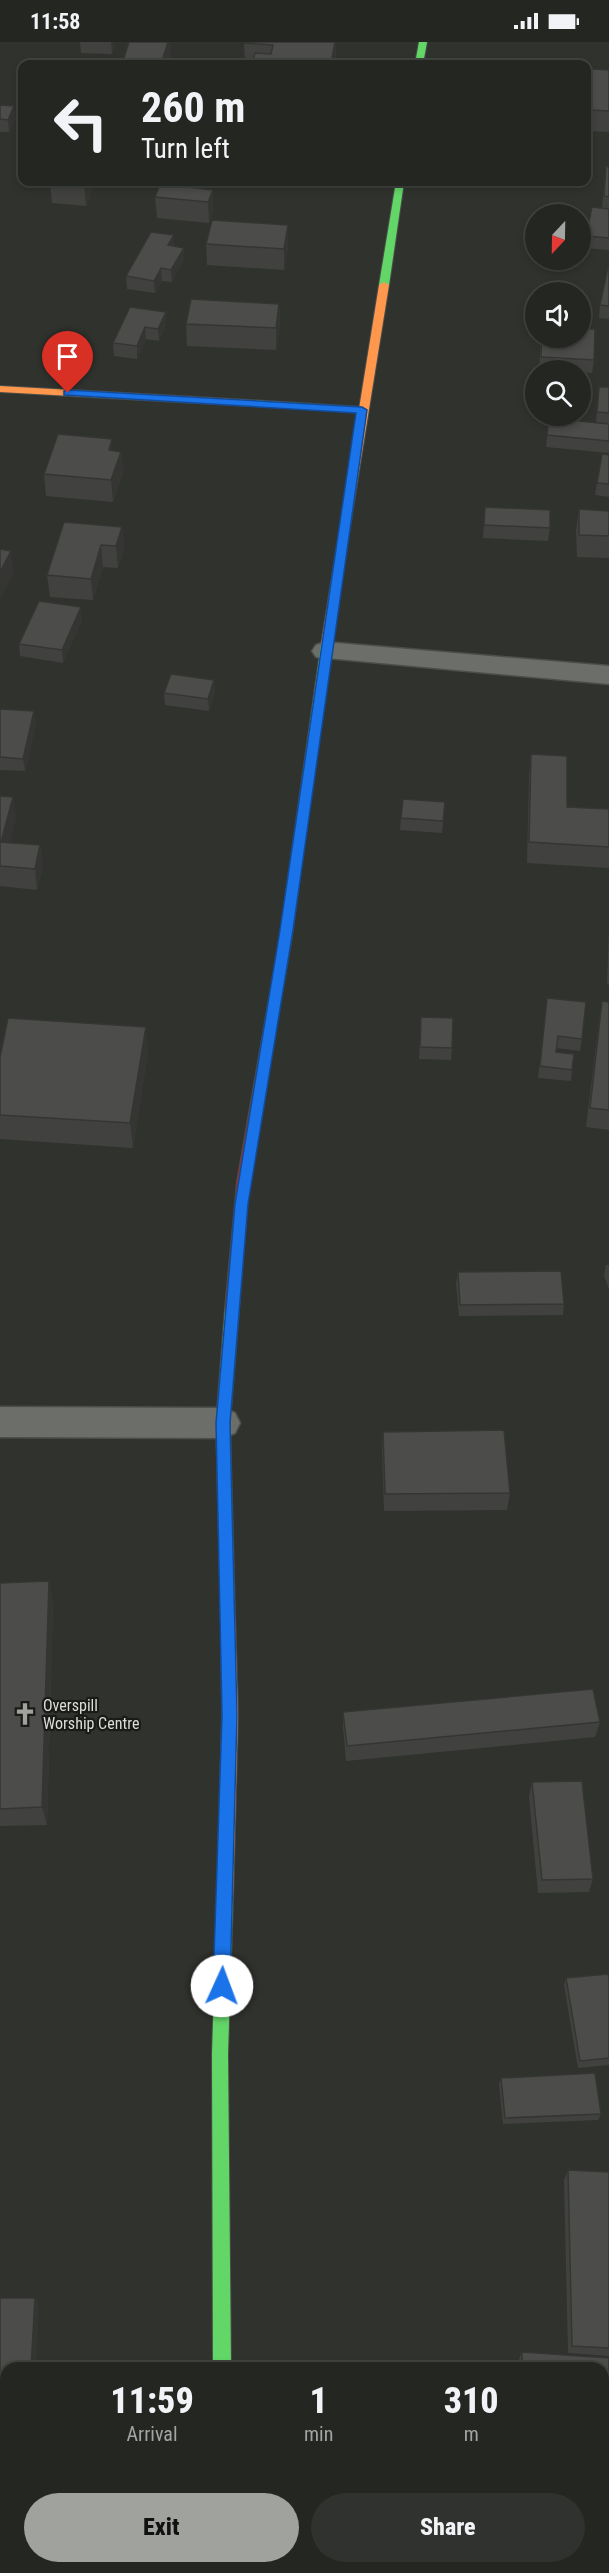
<!DOCTYPE html>
<style>
body{margin:0;font-family:"Roboto Condensed",sans-serif;background:#30322f;color:#f1f3f6;height:100vh;display:flex;flex-direction:column;font-size:22px;white-space:nowrap}
*{box-sizing:border-box;margin:0}
p{font-size:20px;color:#a3a5a5}
.icon{flex:none;width:33px;height:33px;fill:none;stroke:currentColor;stroke-width:2;stroke-linecap:round;stroke-linejoin:round}
.map{position:relative;flex:1;overflow:hidden}
.side{position:absolute;left:0px;top:2320px;width:609px;height:212px;display:flex;flex-direction:column;background:#242622;border-radius:18px 18px 0 0;box-shadow:0 3px 9px #0003,0 0 0 2px #414340}
.side>*{flex:none}
.guide{position:absolute;left:18px;top:18px;width:573px;height:126px;border-radius:12px;box-shadow:0 3px 9px #0003,0 0 0 2px #414340;background:#242622;color:#f1f3f6;overflow:hidden}
.needle{width:39px;rotate:202deg}
.tools{position:absolute;left:525px;top:162px;display:grid;gap:12px}
.tools a{display:grid;place-items:center;width:66px;height:66px;border-radius:50%;background:#242622;box-shadow:0 3px 9px #0003,0 0 0 2px #414340;font-size:30px}
.pin{position:absolute;display:grid;place-items:center;width:51px;height:51px;color:#fff;margin:-62px -26px;border-radius:50% 50% 50% 0;rotate:-45deg;box-shadow:0 0 6px #0007}
.pin .icon{rotate:45deg}
.me{position:absolute;width:66px;margin:-33px;rotate:2deg;stroke-linejoin:round;filter:drop-shadow(0 0 4px #0008)}
.turn{display:flex;align-items:center;gap:21px;height:126px;padding:0 24px;font-size:27px}
.turn .icon{width:78px;height:78px;stroke-width:2.5}
.turn b{display:block;font-size:42px;line-height:51px}
.eta{display:flex;justify-content:space-evenly;align-items:center;height:102px;text-align:center}
.eta b{font-size:36px;font-weight:800;line-height:42px}
.primary-button{display:flex;gap:12px;margin-top:auto;padding:12px 24px}
.primary-button a{flex:1;height:69px;border-radius:36px;background:#a0a29d;color:#111;font-size:24px;font-weight:800;line-height:69px;text-align:center}
.primary-button a+a{background:#30322f;color:#f1f3f6}
.status{display:flex;justify-content:space-between;align-items:center;height:42px;padding:0 30px;background:#242622;direction:ltr}
.status svg{height:16px;fill:currentColor}
.map>svg:first-child{display:block}
.lines{fill:none;stroke-linecap:round;stroke-linejoin:round}
.street-casing{stroke:#4c4e49;stroke-width:3}
.fast-casing{stroke:#4c4e49;stroke-width:2}
.slow-casing{stroke:#4c4e49;stroke-width:2}
.jam-casing{stroke:#4c4e49;stroke-width:2}
.street{fill:#6c6e6a;fill-rule:evenodd}
.fast{fill:#63d668;fill-rule:evenodd}
.slow{fill:#ff974d;fill-rule:evenodd}
.jam{fill:#b3261e;fill-rule:evenodd}
.wall{fill:#414240}
.shaded-wall{fill:#353634}
.building{fill:#4c4d4a;stroke:#353634;stroke-width:1.5}
.route{fill:#1a73e8;stroke:#114b97;stroke-width:1.5}
.labels{text-anchor:middle;stroke-width:4.5;stroke-linejoin:round;paint-order:stroke}
.poi-label{font-size:16px;fill:#dcded9;stroke:#1a1b18;text-anchor:start}
</style>
<div class="status"><b>11:58</b><svg viewBox="0 0 49 12"><path d="M0 12V9h3v3zM5 12V6h3v6zM10 12V3h3v9zM15 12V0h3v12zM26 1h20v11H26zM47 4h2v5h-2z"/></svg></div>
<div class="map">
<svg width="609" height="2531" viewBox="0 0 609 2531">
<rect width="100%" height="100%" fill="#30322e"/>
<g class="lines">
<g class="street-casing">
<g id="street">
<path d="M325,600L609,624V642L316,615L312,609L316,603Z"/>
<path d="M0,1365L223,1366L235,1371L240,1381L235,1391L223,1396L0,1395Z"/>
</g>
</g>
<g class="fast-casing">
<g id="fast">
<path d="M419,0H427L423,22H415Z"/>
<path d="M396,140H404L389,243L384,246L379,243Z"/>
<path d="M249,358L362,365L367,368L362,371L246,363V359Z"/>
<path d="M326,599L331,603L292,894L286,898L280,894L321,603Z"/>
<path d="M232,1261L237,1263L239,1267L230,1381L235,1574L233,1579L228,1581L223,1579L221,1574L216,1381L225,1267L227,1263Z"/>
<path d="M225,1848L231,1850L233,1856L228,2012L231,2326H213L212,2012L217,1856L219,1850Z"/>
<rect x="214" y="2526" width="18" height="5"/>
</g>
</g>
<g class="slow-casing">
<g id="slow">
<path d="M384,240L389,243L331,603L326,607L321,603L379,243Z"/>
<path d="M0,344L249,358L254,361L249,364L0,350Z"/>
<path d="M228,1567L233,1569L235,1574L238,1673L233,1856L231,1862L225,1864L219,1862L217,1856L222,1673L221,1574L223,1569Z"/>
</g>
</g>
<g class="jam-casing">
<path id="jam" d="M286,890L292,894L249,1140L239,1267L237,1271H227L225,1267L237,1140L280,894Z"/>
</g>
<use href="#street" class="street"/>
<use href="#fast" class="fast"/>
<use href="#slow" class="slow"/>
<use href="#jam" class="jam"/>
</g>
<g class="wall">
<path d="M80,0H114V3L112,12L81,11Z"/>
<path d="M336,0L335,22H245L244,1Z"/>
<path d="M592,27L609,28V90L588,89L590,48Z"/>
<path d="M0,63L16,77L9,90H0Z"/>
<path d="M606,124L609,125V208L585,206L586,194L602,166Z"/>
<path d="M50,140H95L86,164L52,161Z"/>
<path d="M161,140H199L197,146L213,148V169L209,181L157,176L155,155Z"/>
<path d="M206,202L288,205L284,228L207,223Z"/>
<path d="M174,204L184,206V218L172,240L162,239L155,251L127,247L126,234Z"/>
<path d="M609,226V277L599,276L600,263Z"/>
<path d="M279,262L280,283L276,308L187,304L186,282Z"/>
<path d="M166,270V282L159,299L146,297L137,317L114,314L113,301Z"/>
<path d="M541,296H580L594,318L592,331L580,330V328H539Z"/>
<path d="M599,345H609V411L546,405L549,376L596,381Z"/>
<path d="M113,409L121,410L123,431L113,460L46,454L44,432Z"/>
<path d="M609,413V455L595,453L597,441Z"/>
<path d="M485,465L550,486L548,499L483,496Z"/>
<path d="M579,467L609,469V516L577,515L576,489Z"/>
<path d="M122,485L124,506L118,526L103,525L93,558L50,555L47,533Z"/>
<path d="M82,577L63,621L20,614L19,602Z"/>
<path d="M214,638L215,650L209,669L165,663L164,651Z"/>
<path d="M0,667L36,682L25,729L0,728Z"/>
<path d="M531,712L567,765L609,767V826L527,821L529,733Z"/>
<path d="M0,754L16,776L9,801L40,803L43,824L37,848L0,844Z"/>
<path d="M445,760L442,791L400,788L401,776Z"/>
<path d="M609,885V943L607,942Z"/>
<path d="M547,956L582,997L580,1009L556,1006V1010L572,1028L571,1039L538,1036Z"/>
<path d="M602,959L609,960V1088L586,1085L599,979Z"/>
<path d="M421,975L452,1006L451,1018L419,1017Z"/>
<path d="M148,1009L133,1106L0,1097V1015Z"/>
<path d="M606,1223H609V1247L604,1234Z"/>
<path d="M458,1230L564,1262L563,1273L459,1274L456,1241Z"/>
<path d="M383,1390L510,1451L507,1468L384,1469L382,1407Z"/>
<path d="M0,1541L53,1560L47,1783L0,1784Z"/>
<path d="M343,1670L600,1680L595,1695L346,1719L343,1685Z"/>
<path d="M532,1740L593,1837L589,1850L538,1851L529,1755Z"/>
<path d="M566,1936L609,1937V2023L578,2026L564,1943Z"/>
<path d="M501,2036L601,2072L598,2078L503,2082L499,2042Z"/>
<path d="M568,2128L609,2130V2314L568,2311L564,2138Z"/>
<path d="M0,2256H35L39,2264L6,2326V2377H0Z"/>
<path d="M522,2310L609,2316V2434L603,2433V2326H519V2317Z"/>
<path d="M609,2452V2516H604L603,2502V2453Z"/>
<path d="M490,2526H576L577,2528L574,2530L562,2531H490Z"/>
</g>
<g class="shaded-wall">
<path d="M111,0H114V3L112,12Z"/>
<path d="M168,0H170L171,15L169,22H161Z"/>
<path d="M335,0H336L335,22H331Z"/>
<path d="M14,64L16,77L9,90L8,78Z"/>
<path d="M85,140H95L86,164L84,143Z"/>
<path d="M190,140H199L192,158L188,145Z"/>
<path d="M213,148V169L209,181L208,160Z"/>
<path d="M288,183V205L284,228V207Z"/>
<path d="M174,193V206L168,203Z"/>
<path d="M184,206V218L172,240L171,228Z"/>
<path d="M161,226L162,239L155,251L154,239Z"/>
<path d="M279,262L280,283L276,308V286Z"/>
<path d="M166,270V282L159,299L158,287Z"/>
<path d="M145,285L146,297L137,317V304Z"/>
<path d="M112,397L114,418L109,408Z"/>
<path d="M121,410L123,431L113,460L111,438Z"/>
<path d="M122,485L124,506L118,526L116,504Z"/>
<path d="M101,503L103,525L93,558L91,537Z"/>
<path d="M11,509L14,531L0,557V530Z"/>
<path d="M81,565L82,577L63,621L62,608Z"/>
<path d="M214,638L215,650L209,669L208,657Z"/>
<path d="M34,669L36,682L25,729L23,717Z"/>
<path d="M13,755L16,776L4,821L1,800Z"/>
<path d="M40,803L43,824L37,848L35,827Z"/>
<path d="M146,985L148,1009L133,1106L130,1081Z"/>
<path d="M49,1539L53,1560L47,1783L42,1765Z"/>
<path d="M35,2256L39,2264L36,2326H31Z"/>
</g>
<g class="building">
<path d="M129,0H168L161,22H122Z"/>
<path d="M245,0H335L331,22H252L255,11L271,12L273,3L244,1Z"/>
<path d="M592,27L609,28V69L590,68Z"/>
<path d="M0,63L14,64L8,78L0,77Z"/>
<path d="M606,124L609,125V155L604,154Z"/>
<path d="M51,140H85L84,143Z"/>
<path d="M161,140H190L188,145L213,148L208,160L155,155Z"/>
<path d="M592,165L609,167V196L586,194Z"/>
<path d="M212,178L288,183L284,207L206,202Z"/>
<path d="M151,190L174,193L168,203L184,206L171,228L161,226L154,239L126,234Z"/>
<path d="M608,225L609,226V264L600,263Z"/>
<path d="M191,257L279,262L276,286L186,282Z"/>
<path d="M130,265L166,270L158,287L145,285L137,304L113,301Z"/>
<path d="M580,287H595L594,318L541,315L542,296H580Z"/>
<path d="M599,345H609V371L597,370Z"/>
<path d="M549,376L609,382V399L547,393Z"/>
<path d="M58,392L112,397L109,408L121,410L111,438L44,432Z"/>
<path d="M602,412L609,413V442L597,441Z"/>
<path d="M485,465L550,468V486L484,483Z"/>
<path d="M579,467L609,469V494L579,493Z"/>
<path d="M64,480L122,485L116,504L101,503L91,537L47,533Z"/>
<path d="M0,507L11,509L0,530Z"/>
<path d="M39,559L81,565L62,608L19,602Z"/>
<path d="M171,632L214,638L208,657L164,651Z"/>
<path d="M0,667L34,669L23,717L0,715Z"/>
<path d="M531,712L567,714V765L609,767V805L529,800Z"/>
<path d="M0,754L13,755L1,800L40,803L35,827L0,824Z"/>
<path d="M403,757L445,760L443,779L401,776Z"/>
<path d="M547,956L586,960L582,997L558,994L556,1010L574,1012L572,1028L540,1024Z"/>
<path d="M602,959L609,960V1068L590,1066Z"/>
<path d="M421,975L453,976L452,1006L420,1005Z"/>
<path d="M8,976L146,985L130,1081L0,1073V1015Z"/>
<path d="M561,1229L564,1262L460,1263L458,1230Z"/>
<path d="M504,1388L510,1451L385,1452L383,1390Z"/>
<path d="M49,1539L42,1765L0,1767V1541Z"/>
<path d="M593,1647L600,1680L347,1704L343,1670Z"/>
<path d="M582,1739L593,1837L542,1838L532,1740Z"/>
<path d="M608,1932L609,1937V2016L580,2019L566,1936Z"/>
<path d="M595,2031L601,2072L505,2076L501,2036Z"/>
<path d="M568,2128L609,2130V2306L572,2304Z"/>
<path d="M0,2256H35L31,2326H6V2370H0Z"/>
<path d="M522,2310L609,2316V2428L603,2427V2326H522Z"/>
<path d="M609,2452V2514H607L603,2453Z"/>
<path d="M492,2526H576L577,2528L544,2531H493Z"/>
</g>
<path class="route" d="M68,348L362,365L367,368L293,888L248,1162L230,1381L237,1673L230,1944L228,1950L222,1952L216,1950L213,1944L222,1673L216,1381L235,1162L280,888L356,371L64,353V349Z"/>
<defs>
<g id="church-bare" transform="scale(1.8)"><path d="M-1.2-6h2.4v3.5h3.3v2.4h-3.3V6h-2.4V-.1h-3.3v-2.4h3.3Z" fill="#a0a29d" stroke="#1a1b18" stroke-width="2.5" paint-order="stroke"/></g>
</defs>
<g fill-rule="evenodd">
<use href="#church-bare" x="25" y="1672"/>
</g>
<g class="labels">
<g class="poi-label">
<text x="43" y="1669">Overspill<tspan x="43" dy="18">Worship Centre</tspan></text>
</g>
</g>
</svg>
<div class="tools">
<a><svg class="needle" viewBox="-14 -14 28 28"><path d="M0-13l5 13h-10z" fill="#e53935"/><path d="M0 13l5-13h-10z" fill="#a3a5a5"/></svg></a>
<a><svg class="icon" aria-label="sound" viewBox="0 0 24 24"><path d="M4 9h4l5-4v14l-5-4H4zM17 9q2 3 0 6"/></svg></a>
<a><svg class="icon" aria-label="search" viewBox="0 0 24 24"><circle cx="10" cy="10" r="6"/><path d="M15 15l6 6"/></svg></a>
</div>
<div class="pin" style="left:68px;top:351px;background:#d93025"><svg class="icon" aria-label="arrive" viewBox="0 0 24 24"><path d="M6 21V4h12l-3 4 3 4H6"/></svg></div>
<svg class="me" style="left:222px;top:1944px" viewBox="-20 -20 40 40"><circle r="19" fill="#fff"/><path d="M0-13L10 11 0 6-10 11z" fill="#1a73e8"/></svg>
<div class="guide">
<div class="turn"><svg class="icon" aria-label="left" viewBox="0 0 24 24"><path d="M17 20v-9H6M10 6l-5 5 5 5"/></svg><div><b>260 m</b>Turn left</div></div>
</div>
<section class="side">
<div class="eta">
<div><b>11:59</b><p>Arrival</p></div>
<div><b>1</b><p>min</p></div>
<div><b>310</b><p>m</p></div>
</div>
<div class="primary-button"><a>Exit</a><a>Share</a></div>
</section>
</div>
